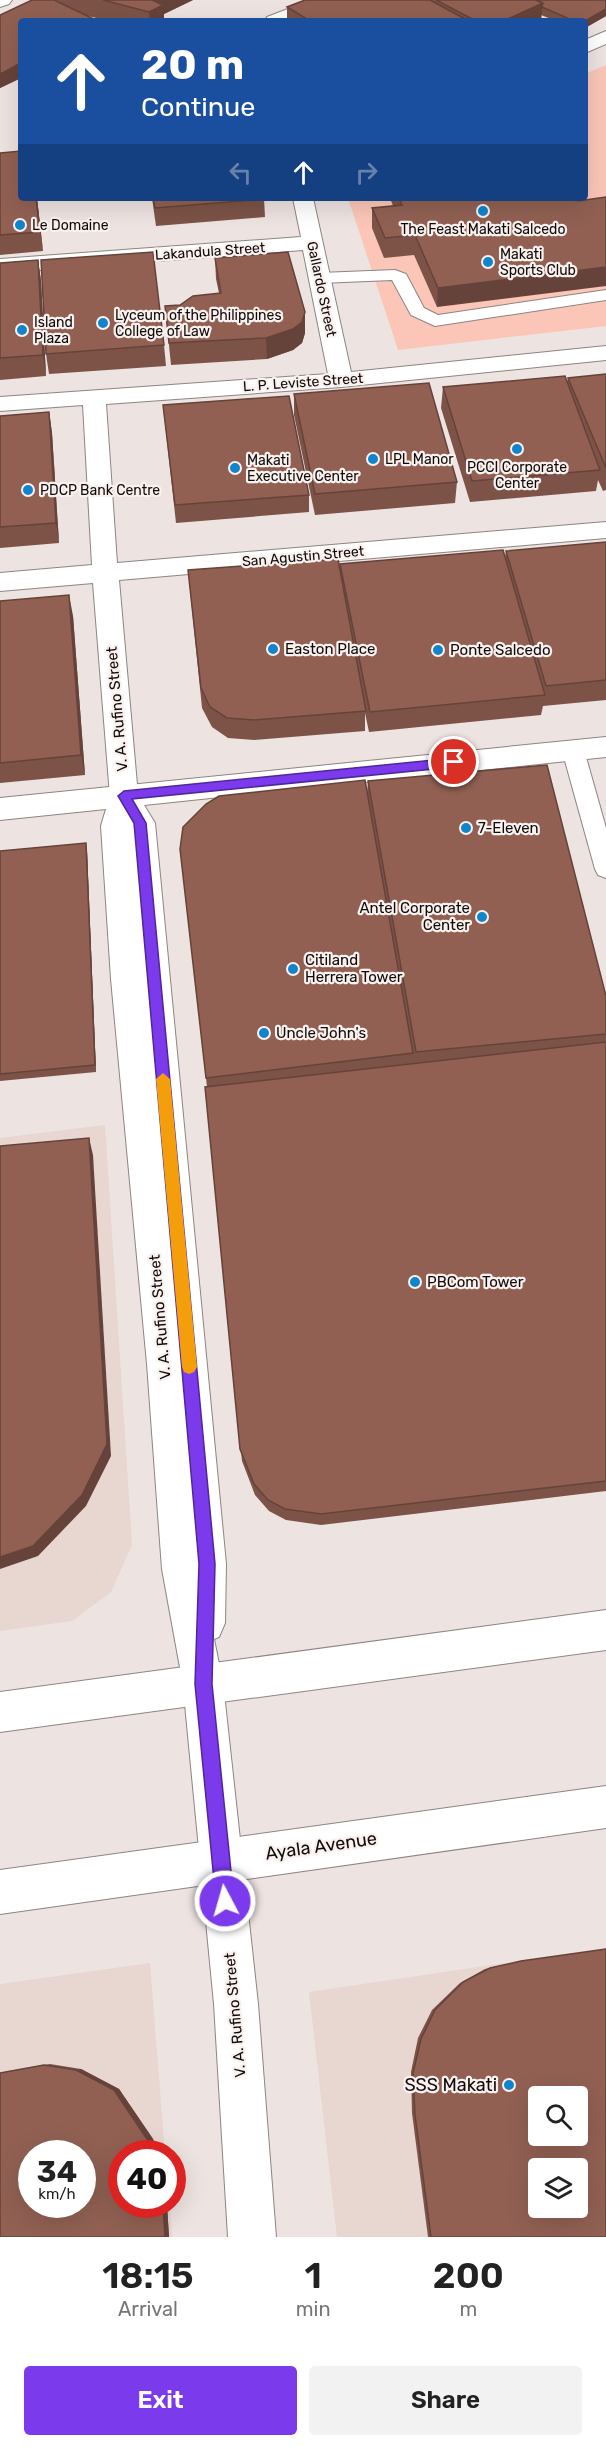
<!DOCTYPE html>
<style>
body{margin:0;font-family:Rubik,sans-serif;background:#f2f2f2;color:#222;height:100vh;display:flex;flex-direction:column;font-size:22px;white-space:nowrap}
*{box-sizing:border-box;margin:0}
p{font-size:20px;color:#767676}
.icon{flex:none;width:33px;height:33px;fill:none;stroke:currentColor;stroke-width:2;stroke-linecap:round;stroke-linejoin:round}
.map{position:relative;height:2237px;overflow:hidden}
.side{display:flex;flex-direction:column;background:#fff;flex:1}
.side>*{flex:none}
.hud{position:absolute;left:18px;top:18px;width:570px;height:183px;border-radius:6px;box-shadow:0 6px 24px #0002;background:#1a4fa0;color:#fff;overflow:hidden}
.buttons{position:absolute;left:528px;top:2086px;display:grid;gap:12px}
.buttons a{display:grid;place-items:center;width:60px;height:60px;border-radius:6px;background:#fff;box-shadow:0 6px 24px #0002;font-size:30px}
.speed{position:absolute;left:18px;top:2140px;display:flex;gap:12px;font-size:30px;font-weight:700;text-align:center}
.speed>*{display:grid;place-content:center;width:78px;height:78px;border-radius:50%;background:#fff;box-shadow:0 6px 24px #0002;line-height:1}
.speed small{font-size:15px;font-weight:400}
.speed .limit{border:9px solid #d22;background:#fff;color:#111}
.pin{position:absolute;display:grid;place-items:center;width:51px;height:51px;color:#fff;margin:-26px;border:3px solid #fff;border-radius:50%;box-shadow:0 2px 6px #0007}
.me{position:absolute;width:66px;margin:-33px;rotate:354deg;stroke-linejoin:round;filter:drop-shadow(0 0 4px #0008)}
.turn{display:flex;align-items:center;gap:21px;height:126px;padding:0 24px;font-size:27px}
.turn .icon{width:78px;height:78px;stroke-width:2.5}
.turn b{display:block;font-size:42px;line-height:51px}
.lanes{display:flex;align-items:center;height:57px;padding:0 24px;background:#0003;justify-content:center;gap:30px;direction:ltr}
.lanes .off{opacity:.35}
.eta{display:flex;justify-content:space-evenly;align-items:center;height:102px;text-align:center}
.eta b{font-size:36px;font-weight:600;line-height:42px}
.primary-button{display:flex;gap:12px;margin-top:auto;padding:12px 24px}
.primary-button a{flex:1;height:69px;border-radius:6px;background:#7c3aed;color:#fff;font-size:24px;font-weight:600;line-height:69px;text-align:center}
.primary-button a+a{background:#f2f2f2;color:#222}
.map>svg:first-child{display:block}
.built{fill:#e8d6d1;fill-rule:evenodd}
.green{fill:#fbc6b8}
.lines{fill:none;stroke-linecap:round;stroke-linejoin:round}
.service-casing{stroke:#8d8582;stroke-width:2}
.minor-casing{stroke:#8d8582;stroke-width:2}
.tertiary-casing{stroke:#8d8582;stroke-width:2}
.secondary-casing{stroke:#8d8582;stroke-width:2}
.service{fill:#fff;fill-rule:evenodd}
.minor{fill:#fff;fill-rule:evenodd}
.tertiary{fill:#fff;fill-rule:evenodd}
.secondary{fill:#fff;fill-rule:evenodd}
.wall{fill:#7d5347;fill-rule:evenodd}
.shaded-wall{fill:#66433a}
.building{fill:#916053;stroke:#66433a;stroke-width:1.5;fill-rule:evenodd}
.route{fill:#7c3aed;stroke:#51269a;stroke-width:1.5}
.slow{fill:#f59e0b}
.poi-dot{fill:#1084cd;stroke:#faf1ee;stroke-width:2}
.labels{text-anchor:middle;stroke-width:4.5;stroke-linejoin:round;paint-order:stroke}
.far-poi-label{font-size:14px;fill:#0e0b0a;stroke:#faf1ee;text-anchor:start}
.far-street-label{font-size:14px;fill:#0e0b0a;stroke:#faf1ee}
.poi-label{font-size:15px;fill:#0e0b0a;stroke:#faf1ee;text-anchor:start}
.street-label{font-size:15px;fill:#0e0b0a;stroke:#faf1ee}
.near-street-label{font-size:18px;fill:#0e0b0a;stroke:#faf1ee}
.near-poi-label{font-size:18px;fill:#0e0b0a;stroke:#faf1ee;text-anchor:end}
</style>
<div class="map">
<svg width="606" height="2237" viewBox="0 0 606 2237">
<rect width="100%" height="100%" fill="#ede3e1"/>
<g class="built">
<path d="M105,1125L132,1545L111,1592L72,1621L0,1631V1138Z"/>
<path d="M606,1948V2237H337L309,1992ZM538,2097H578V2136H538ZM538,2169H578V2208H538Z"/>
<path d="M150,1963L165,2154H122V2205H170L172,2237H0V1984ZM32,2154H82V2205H32Z"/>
</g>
<path class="green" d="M606,65V326L398,350L348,198H585V74Z"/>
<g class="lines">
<g class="service-casing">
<g id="service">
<path d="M395,270L406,274L424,308L438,315L606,290V300L435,326L411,315L392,280L320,283L314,282L312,278L314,274L320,273Z"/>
<path d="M573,742L581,744L584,750L606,828V878L598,875L595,869L562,750L565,744Z"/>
</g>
</g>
<g class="minor-casing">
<g id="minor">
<path d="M311,0H336L333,4L290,21H265L267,17Z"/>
<path d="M293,198H313L351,372L606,346V360L341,387L106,404L117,563L606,522V538L119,580L138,796L134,804L124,807L114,804L110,796L93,583L0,591V573L92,565L83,405L0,411V397L328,374L303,250L0,273V259L301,237Z"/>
</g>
</g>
<g class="tertiary-casing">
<g id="tertiary">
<path d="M0,0H12L9,4L0,7Z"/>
<path d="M606,31V44L585,53V40Z"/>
<path d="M606,737V757L144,805L155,823L226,1564L225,1623L219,1637L214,1639L223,1684L258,2004L276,2237H228L214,2004L183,1684L162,1569L147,1364L111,979L101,826L106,809L0,820V798Z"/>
</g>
</g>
<g class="secondary-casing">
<g id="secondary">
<path d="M606,1610V1650L0,1732V1692Z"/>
<path d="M606,1786V1828L0,1914V1870Z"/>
</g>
</g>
<use href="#service" class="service"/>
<use href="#minor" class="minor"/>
<use href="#tertiary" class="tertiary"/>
<use href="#secondary" class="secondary"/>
</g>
<g class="wall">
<path d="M32,0H193L164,14V21H103L105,20L84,15L21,78L0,88V15Z"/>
<path d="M305,0H606V16L585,28V21H556L541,15V21H287V7Z"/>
<path d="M0,153L37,198L43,251L0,255Z"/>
<path d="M152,198H264L265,217L156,226Z"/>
<path d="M390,198H576L437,307L414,255L384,258L372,228V208L393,206Z"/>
<path d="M215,258L305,333L302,343L293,350L267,359L171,365L165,306L180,305L219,293L216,279Z"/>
<path d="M38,260L41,281L46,376L0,380V263Z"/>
<path d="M164,345L166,366L49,374L46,354Z"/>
<path d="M606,374V490L603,491L598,480L596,491L470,502L441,408L443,387L567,382L568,378Z"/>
<path d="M294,394L457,482L455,503L315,515L294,415Z"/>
<path d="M163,405L309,495V512L176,523Z"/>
<path d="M49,412L52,433L59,543L0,548V416Z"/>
<path d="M606,542V700L543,706L541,715L369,732L365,713V731L254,740L228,738L212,727L202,708L188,570L340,567L505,557L506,551Z"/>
<path d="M0,601L73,616L85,775L0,783Z"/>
<path d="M368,781L606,996V1491L321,1525L286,1520L269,1511L255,1495L242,1461L205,1087H207L180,849L367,794Z"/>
<path d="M0,851H87L96,1072L0,1081Z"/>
<path d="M490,1968L606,2237H428L412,2113L411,2072L418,2038L432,2010L460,1983L485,1969Z"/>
<path d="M50,2064L81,2069L119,2089L153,2139L158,2154H122V2205H167L169,2237H0V2073ZM32,2154H82V2205H32Z"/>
</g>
<g class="shaded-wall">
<path d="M152,0H193L164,14V21H150L149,12Z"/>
<path d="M543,3L541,21H503Z"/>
<path d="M606,9V16L585,28V21Z"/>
<path d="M21,63V78L0,88V74Z"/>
<path d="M36,198H37L43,251L40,232Z"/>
<path d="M38,260L41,281L46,376L43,355Z"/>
<path d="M606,267V286L437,307L438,288Z"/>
<path d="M305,312V333L302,343L293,350L267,359L266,338Z"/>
<path d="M49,412L52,433L59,543L56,523Z"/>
<path d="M69,595L73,616L85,775L81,755Z"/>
<path d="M86,843L87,851L96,1072L95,1065Z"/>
<path d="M89,1138L93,1155L111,1456L86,1506L38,1556L0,1569V1557Z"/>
<path d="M81,2069L119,2089L153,2139L158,2154H153L76,2070Z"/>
<path d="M163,2205H167L169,2237H165Z"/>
</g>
<g class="building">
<path d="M32,0H54L98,21H21V63L0,74V15Z"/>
<path d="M103,0H152L163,5L149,12Z"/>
<path d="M305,0H430L469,21H310L287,7Z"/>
<path d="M436,0H536L543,3L503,21H476Z"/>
<path d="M536,0H606V9L585,21H574L542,7L543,3Z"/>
<path d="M21,151V198H36L40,232L0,235V153Z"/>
<path d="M606,197V267L438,288L415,235L385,238L372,208L402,205L399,198H576L578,201Z"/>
<path d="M153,198H264L265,199L155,208Z"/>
<path d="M153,252L164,345L46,354L41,260Z"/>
<path d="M288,252L305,312L302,322L293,329L266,338L169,343L165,306L180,305L193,296L221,293L215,258Z"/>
<path d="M38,260L43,355L0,358V263Z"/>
<path d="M606,374V468L568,378Z"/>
<path d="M565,376L600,470L472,481L443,387Z"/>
<path d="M429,383L457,482L315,494L294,394Z"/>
<path d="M289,396L309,495L175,505L163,405Z"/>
<path d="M49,412L56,523L0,527V416Z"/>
<path d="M606,542V680L546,686L506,551Z"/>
<path d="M503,550L545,695L370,712L340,564Z"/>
<path d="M338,559L366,711L254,720L227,718L210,707L201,688L188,570Z"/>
<path d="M69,595L81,755L0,763V601Z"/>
<path d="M547,765L606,996V1034L416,1052L368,781Z"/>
<path d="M365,780L413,1053L206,1078L180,849L183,827L206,804L219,796Z"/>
<path d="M86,843L95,1065L0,1074V851Z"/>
<path d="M606,1042V1481L321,1514L285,1509L268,1500L254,1484L240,1449L205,1087Z"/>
<path d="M89,1138L107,1444L82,1495L33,1546L0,1557V1146Z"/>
<path d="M606,1949V2237H431L415,2115L413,2073L421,2039L435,2010L463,1982L490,1968L521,1961ZM538,2097H578V2136H538ZM538,2169H578V2208H538Z"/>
<path d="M44,2065L76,2070L114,2090L149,2142L153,2154H122V2205H163L165,2237H0V2073ZM32,2154H82V2205H32Z"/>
</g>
<path class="route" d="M454,758L460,762L454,767L132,799L146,823L215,1564L212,1684L234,1901L231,1907L225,1910L219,1907L216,1901L195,1684L199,1564L134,823L118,796L124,791Z"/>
<path class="slow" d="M163,1073L170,1079L197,1367L194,1372L189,1374L184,1372L182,1367L156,1079Z"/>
<g class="poi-dot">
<circle cx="483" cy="211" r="6"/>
<circle cx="20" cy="225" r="6"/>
<circle cx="488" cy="262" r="6"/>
<circle cx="103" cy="323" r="6"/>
<circle cx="22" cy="330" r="6"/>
<circle cx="517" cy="449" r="6"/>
<circle cx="373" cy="459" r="6"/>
<circle cx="235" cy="468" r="6"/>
<circle cx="28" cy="490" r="6"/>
<circle cx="273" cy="649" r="6"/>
<circle cx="438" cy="650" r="6"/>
<circle cx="466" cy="828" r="6"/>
<circle cx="482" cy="917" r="6"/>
<circle cx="293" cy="969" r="6"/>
<circle cx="264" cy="1033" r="6"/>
<circle cx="415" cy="1282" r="6"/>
<circle cx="509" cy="2085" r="6"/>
</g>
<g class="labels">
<g class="far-poi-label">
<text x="32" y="230">Le Domaine</text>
<text x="483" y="234" text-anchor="middle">The Feast Makati Salcedo</text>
<text x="500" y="259">Makati<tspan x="500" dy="16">Sports Club</tspan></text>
<text x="115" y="320">Lyceum of the Philippines<tspan x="115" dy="16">College of Law</tspan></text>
<text x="34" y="327">Island<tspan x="34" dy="16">Plaza</tspan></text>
<text x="385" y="464">LPL Manor</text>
<text x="247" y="465">Makati<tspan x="247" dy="16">Executive Center</tspan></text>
<text x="517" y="472" text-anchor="middle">PCCI Corporate<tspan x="517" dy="16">Center</tspan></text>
<text x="40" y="495">PDCP Bank Centre</text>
</g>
<g class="far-street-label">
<text transform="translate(210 251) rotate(-4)" y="5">Lakandula Street</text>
<text transform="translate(322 289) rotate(78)" y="5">Gallardo Street</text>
<text transform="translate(303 382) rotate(-4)" y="5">L. P. Leviste Street</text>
<text transform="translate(303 556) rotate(-5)" y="5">San Agustin Street</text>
</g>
<g class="poi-label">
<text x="285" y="654">Easton Place</text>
<text x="450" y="655">Ponte Salcedo</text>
<text x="478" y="833">7-Eleven</text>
<text x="470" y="913" text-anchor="end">Antel Corporate<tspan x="470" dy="17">Center</tspan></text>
<text x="305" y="965">Citiland<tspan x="305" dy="17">Herrera Tower</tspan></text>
<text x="276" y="1038">Uncle John's</text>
<text x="427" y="1287">PBCom Tower</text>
</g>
<g class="street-label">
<text transform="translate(117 709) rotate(-95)" y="5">V. A. Rufino Street</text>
<text transform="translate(160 1317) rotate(-95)" y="5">V. A. Rufino Street</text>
<text transform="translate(235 2015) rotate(-95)" y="5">V. A. Rufino Street</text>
</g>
<g class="near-street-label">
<text transform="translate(321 1846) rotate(-8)" y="6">Ayala Avenue</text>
</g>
<g class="near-poi-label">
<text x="497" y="2091">SSS Makati</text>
</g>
</g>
</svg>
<div class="buttons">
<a><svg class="icon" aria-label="search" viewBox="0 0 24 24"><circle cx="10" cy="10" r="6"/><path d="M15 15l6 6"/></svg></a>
<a><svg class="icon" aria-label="layers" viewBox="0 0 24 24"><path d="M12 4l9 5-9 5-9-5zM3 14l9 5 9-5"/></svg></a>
</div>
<div class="speed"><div>34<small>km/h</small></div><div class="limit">40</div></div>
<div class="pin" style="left:454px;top:762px;background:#d93025"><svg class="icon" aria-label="arrive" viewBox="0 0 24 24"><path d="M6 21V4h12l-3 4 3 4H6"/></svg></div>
<svg class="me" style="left:225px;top:1901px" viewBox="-20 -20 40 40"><circle r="17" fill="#7c3aed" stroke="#fff" stroke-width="3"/><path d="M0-11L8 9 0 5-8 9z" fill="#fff"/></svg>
<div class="hud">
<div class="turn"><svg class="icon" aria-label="ahead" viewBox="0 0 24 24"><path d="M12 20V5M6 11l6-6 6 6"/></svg><div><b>20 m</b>Continue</div></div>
<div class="lanes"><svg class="icon off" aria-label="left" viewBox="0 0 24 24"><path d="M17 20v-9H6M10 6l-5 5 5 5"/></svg><svg class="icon" aria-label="ahead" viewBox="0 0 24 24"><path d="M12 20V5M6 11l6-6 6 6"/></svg><svg class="icon off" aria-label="right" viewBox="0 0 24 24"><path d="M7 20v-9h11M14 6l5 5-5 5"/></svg></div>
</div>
</div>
<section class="side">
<div class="eta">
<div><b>18:15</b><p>Arrival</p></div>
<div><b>1</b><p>min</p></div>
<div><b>200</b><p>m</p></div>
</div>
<div class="primary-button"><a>Exit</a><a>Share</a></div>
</section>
